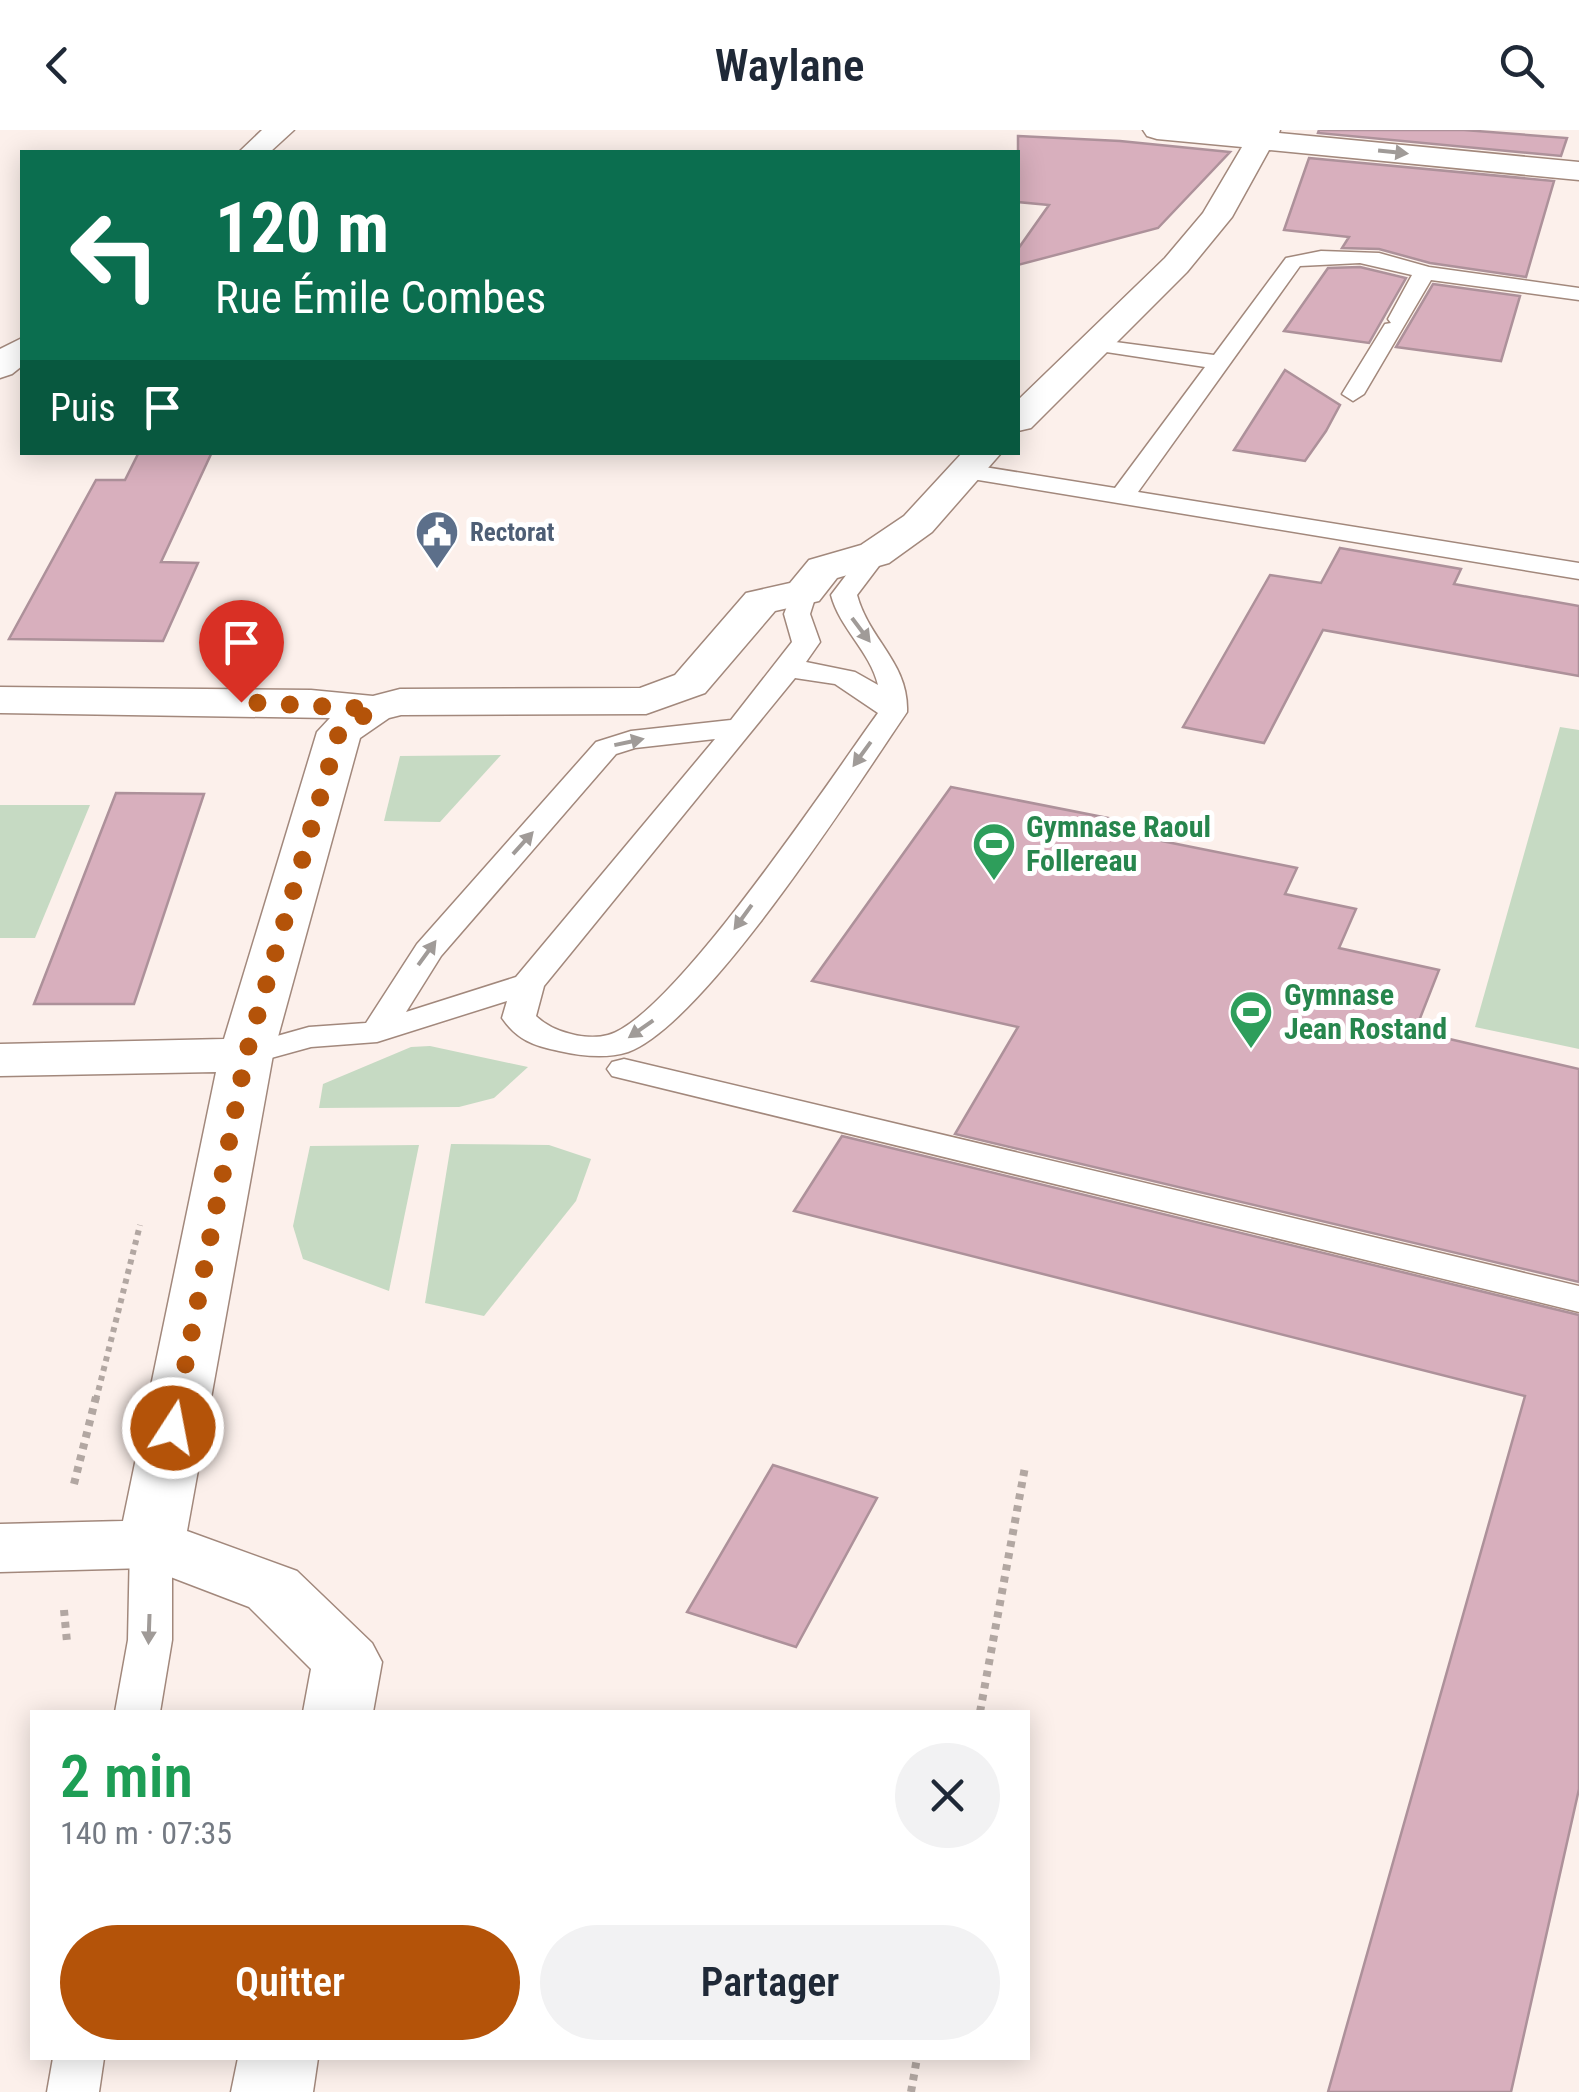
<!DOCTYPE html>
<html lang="fr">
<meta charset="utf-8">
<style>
body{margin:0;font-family:"Roboto Condensed",sans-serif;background:#f2f2f3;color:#1f2937;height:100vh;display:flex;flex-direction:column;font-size:38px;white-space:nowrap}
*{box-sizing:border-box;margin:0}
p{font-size:32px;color:#747a83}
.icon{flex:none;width:55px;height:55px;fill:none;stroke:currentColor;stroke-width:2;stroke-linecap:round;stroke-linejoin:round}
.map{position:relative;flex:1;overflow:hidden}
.panel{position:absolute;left:30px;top:1580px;width:1000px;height:350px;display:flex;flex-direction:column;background:#fff;border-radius:0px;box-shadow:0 5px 25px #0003}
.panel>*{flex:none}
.guide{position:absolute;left:20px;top:20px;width:1000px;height:305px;border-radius:0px;box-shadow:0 5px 25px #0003;background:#0b6e4f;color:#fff;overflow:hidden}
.pin{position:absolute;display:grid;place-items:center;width:85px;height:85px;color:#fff;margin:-102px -42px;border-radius:50% 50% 50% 0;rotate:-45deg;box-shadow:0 0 10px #0007}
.pin .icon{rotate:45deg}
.me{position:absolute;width:110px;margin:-55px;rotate:11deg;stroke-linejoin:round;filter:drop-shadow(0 0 8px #0008)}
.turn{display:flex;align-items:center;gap:35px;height:210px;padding:0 30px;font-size:45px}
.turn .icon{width:130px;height:130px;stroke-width:2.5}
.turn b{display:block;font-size:70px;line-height:85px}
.then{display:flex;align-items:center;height:95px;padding:0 30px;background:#0003;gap:20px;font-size:38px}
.round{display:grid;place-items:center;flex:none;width:105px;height:105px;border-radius:52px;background:#f2f2f3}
.head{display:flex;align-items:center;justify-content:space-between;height:170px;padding:0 30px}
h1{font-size:60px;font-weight:600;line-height:75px;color:#1e9e55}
.cta{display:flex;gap:20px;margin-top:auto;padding:20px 30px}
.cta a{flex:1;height:115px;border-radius:60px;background:#b45309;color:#fff;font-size:40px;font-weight:600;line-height:115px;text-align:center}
.cta a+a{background:#f2f2f3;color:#1f2937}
header{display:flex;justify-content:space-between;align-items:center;height:130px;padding:0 30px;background:#fff;font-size:45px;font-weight:600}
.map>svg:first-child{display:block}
.green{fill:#c6dac3}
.building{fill:#d8afbd;stroke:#ad919a;stroke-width:2.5}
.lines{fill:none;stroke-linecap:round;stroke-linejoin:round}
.service-casing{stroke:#a2887c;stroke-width:3}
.minor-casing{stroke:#a2887c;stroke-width:3}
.path-far1{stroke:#b2a7a2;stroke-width:6;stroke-dasharray:5 5;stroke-linecap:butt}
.path{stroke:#b2a7a2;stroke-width:8;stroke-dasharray:6 6;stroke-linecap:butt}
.service{fill:#fff;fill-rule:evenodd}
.minor{fill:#fff;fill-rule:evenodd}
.oneway{fill:#a09b98}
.route{stroke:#b45309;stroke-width:18;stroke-dasharray:0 32.4}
.labels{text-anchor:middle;stroke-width:10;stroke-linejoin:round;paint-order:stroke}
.far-service-label{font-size:25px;font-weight:bold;fill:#4e5e75;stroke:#fff;text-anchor:start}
.leisure-label{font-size:30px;font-weight:bold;fill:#27864d;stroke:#fff;text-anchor:start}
</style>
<header><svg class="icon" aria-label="back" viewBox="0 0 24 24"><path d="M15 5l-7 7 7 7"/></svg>Waylane<svg class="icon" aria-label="search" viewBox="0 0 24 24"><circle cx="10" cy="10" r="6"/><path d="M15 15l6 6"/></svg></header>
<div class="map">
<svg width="1579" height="1962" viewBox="0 0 1579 1962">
<rect width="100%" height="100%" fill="#fcf0eb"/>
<g class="green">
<path d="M1560,597L1579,600V919L1475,897Z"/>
<path d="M501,625L440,692L384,691L400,626Z"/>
<path d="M0,675H90L35,808H0Z"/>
<path d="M430,916L528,937L494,968L459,977L319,978L323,954L411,917Z"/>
<path d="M451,1014L549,1015L591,1029L576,1071L484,1186L425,1173Z"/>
<path d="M419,1015L389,1161L303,1129L293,1096L310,1016Z"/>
</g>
<g class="building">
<path d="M1319,0H1464L1567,8L1561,26L1318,3Z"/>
<path d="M1018,6L1120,11L1230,22L1158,98L1018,135V119L1049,75L1018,72Z"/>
<path d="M1309,28L1554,51L1526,147L1430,133L1379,119L1342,118L1349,107L1284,100Z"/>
<path d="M1360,137L1406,148L1369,213L1284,201L1328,138Z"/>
<path d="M1433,154L1520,166L1501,231L1396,217Z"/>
<path d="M1285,240L1340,275L1326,301L1305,331L1234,320Z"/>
<path d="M139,322H212L161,432L198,433L163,511L9,509L96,350H125Z"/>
<path d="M1340,418L1461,439L1454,454L1579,476V546L1323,500L1264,613L1183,597L1270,445L1321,453Z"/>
<path d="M951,657L1138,694L1132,705L1297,738L1285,764L1356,779L1339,818L1439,840L1415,901L1579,939V1152L955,1004L1018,897L812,851Z"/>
<path d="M116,663L204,664L134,874H34Z"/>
<path d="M842,1006L1579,1185V1659L1511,1962H1328L1525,1266L794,1081Z"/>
<path d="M773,1335L877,1368L796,1517L687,1482Z"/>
</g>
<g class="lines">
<g class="service-casing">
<g id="service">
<path d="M1321,121L1379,123L1429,137L1579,158V170L1431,150L1364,264L1353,271L1342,264L1385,194L1391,193L1388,189L1412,145L1360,133L1300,136L1138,362L1579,433V449L966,348L954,341L966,334L1115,358L1205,237L1093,220L1085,218L1082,213L1085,208L1214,225L1286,128Z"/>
<path d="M875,416L888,424L857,465C869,510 909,533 907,582C856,657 705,894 628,922C606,929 581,926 559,921C534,916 517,910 502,888L507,871L377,912L311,917L246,935L234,932L229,925L234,918L309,897L366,893L417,814L596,612L631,601L731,590L792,512L784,484L795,456H813L817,462L810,484L820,512L806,532L855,542L878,555C870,521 840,499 831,465L866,419ZM795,548L835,554L878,583C833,645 672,888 608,905C586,911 552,902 536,886L544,856ZM715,609L516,847L406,882L441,826L616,624L635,618Z"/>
<path d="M624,929L1579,1156V1182L612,946L607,939L612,932Z"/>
<path d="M151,1399L166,1403L172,1414V1510L160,1582H115L128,1510L130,1414L136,1403Z"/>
<path d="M53,1928H104L99,1962H47Z"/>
</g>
</g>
<g class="minor-casing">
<g id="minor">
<path d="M262,0H294L270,22H239Z"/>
<path d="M1143,0H1280L1279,3L1579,32V50L1269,20L1232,87L1187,142L1031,298L1018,301V270L1165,128L1203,83L1242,17L1157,9L1147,6Z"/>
<path d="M22,208V236L12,244L0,248V219Z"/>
<path d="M963,322H1002L932,402L889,433L837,448L819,471L775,481L705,563L646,584L401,585L389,588L360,608L273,925L187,1401L297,1441L372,1513L382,1532L373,1582H303L311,1539L249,1477L147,1438L0,1442V1394L123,1391L216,942L0,946V914L224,909L317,602L330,588L0,583V557L311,560L373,566L400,559L640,558L675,545L746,463L790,453L809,430L861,415L904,386Z"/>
<path d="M238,1928H318L313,1962H231Z"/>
</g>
</g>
<path class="path-far1" d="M96,1270L140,1095"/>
<g class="path">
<path d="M74,1354L96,1267"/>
<path d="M64,1480L67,1512"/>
<path d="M980,1582L1025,1337"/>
<path d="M911,1962L917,1928"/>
</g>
<use href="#service" class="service"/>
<use href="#minor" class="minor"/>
</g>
<defs><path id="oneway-solid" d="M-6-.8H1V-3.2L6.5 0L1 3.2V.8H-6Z" transform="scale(2.5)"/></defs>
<g class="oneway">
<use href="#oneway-solid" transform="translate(1393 22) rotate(6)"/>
<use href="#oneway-solid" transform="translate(861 500) rotate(53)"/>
<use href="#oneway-solid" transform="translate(629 612) rotate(-12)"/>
<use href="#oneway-solid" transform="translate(862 624) rotate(126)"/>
<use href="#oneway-solid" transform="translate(523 713) rotate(-48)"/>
<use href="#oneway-solid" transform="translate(743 787) rotate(126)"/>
<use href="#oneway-solid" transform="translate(427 823) rotate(-54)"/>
<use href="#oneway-solid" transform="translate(641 899) rotate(145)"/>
<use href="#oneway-solid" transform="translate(149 1499) rotate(92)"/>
</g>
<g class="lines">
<path class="route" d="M173,1298L246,925L339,602L374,579L241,572"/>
</g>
<defs>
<g id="civic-pin" transform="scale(2.25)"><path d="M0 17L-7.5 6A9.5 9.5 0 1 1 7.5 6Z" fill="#5c6f8a" stroke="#fff"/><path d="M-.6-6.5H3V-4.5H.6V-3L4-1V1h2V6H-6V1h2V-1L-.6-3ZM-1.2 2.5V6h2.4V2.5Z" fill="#fff"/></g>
<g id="stadium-pin" transform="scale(2.25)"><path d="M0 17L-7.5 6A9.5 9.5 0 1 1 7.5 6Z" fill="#2e9e5b" stroke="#fff"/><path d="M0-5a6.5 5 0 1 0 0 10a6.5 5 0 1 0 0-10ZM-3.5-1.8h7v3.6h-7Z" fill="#fff"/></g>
</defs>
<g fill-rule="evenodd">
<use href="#civic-pin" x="437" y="402"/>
<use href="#stadium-pin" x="994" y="714"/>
<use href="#stadium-pin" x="1251" y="882"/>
</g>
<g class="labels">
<g class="far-service-label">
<text x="470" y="411">Rectorat</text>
</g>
<g class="leisure-label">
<text x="1026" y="707">Gymnase Raoul<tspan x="1026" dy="34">Follereau</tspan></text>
<text x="1284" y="875">Gymnase<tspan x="1284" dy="34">Jean Rostand</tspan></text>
</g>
</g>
</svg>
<div class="pin" style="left:241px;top:572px;background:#d93025"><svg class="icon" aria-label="arrive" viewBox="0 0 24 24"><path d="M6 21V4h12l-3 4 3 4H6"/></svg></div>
<svg class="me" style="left:173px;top:1298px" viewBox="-20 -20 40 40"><circle r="17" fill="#b45309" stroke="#fff" stroke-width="3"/><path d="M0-11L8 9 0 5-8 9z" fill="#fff"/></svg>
<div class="guide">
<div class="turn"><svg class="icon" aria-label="left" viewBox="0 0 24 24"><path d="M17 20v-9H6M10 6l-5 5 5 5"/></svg><div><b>120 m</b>Rue Émile Combes</div></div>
<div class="then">Puis<svg class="icon" aria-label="arrive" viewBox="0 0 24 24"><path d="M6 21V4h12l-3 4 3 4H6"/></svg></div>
</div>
<section class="panel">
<div class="head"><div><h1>2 min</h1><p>140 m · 07:35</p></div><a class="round"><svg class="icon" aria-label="close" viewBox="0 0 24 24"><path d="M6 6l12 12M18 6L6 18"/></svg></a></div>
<div class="cta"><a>Quitter</a><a>Partager</a></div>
</section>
</div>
